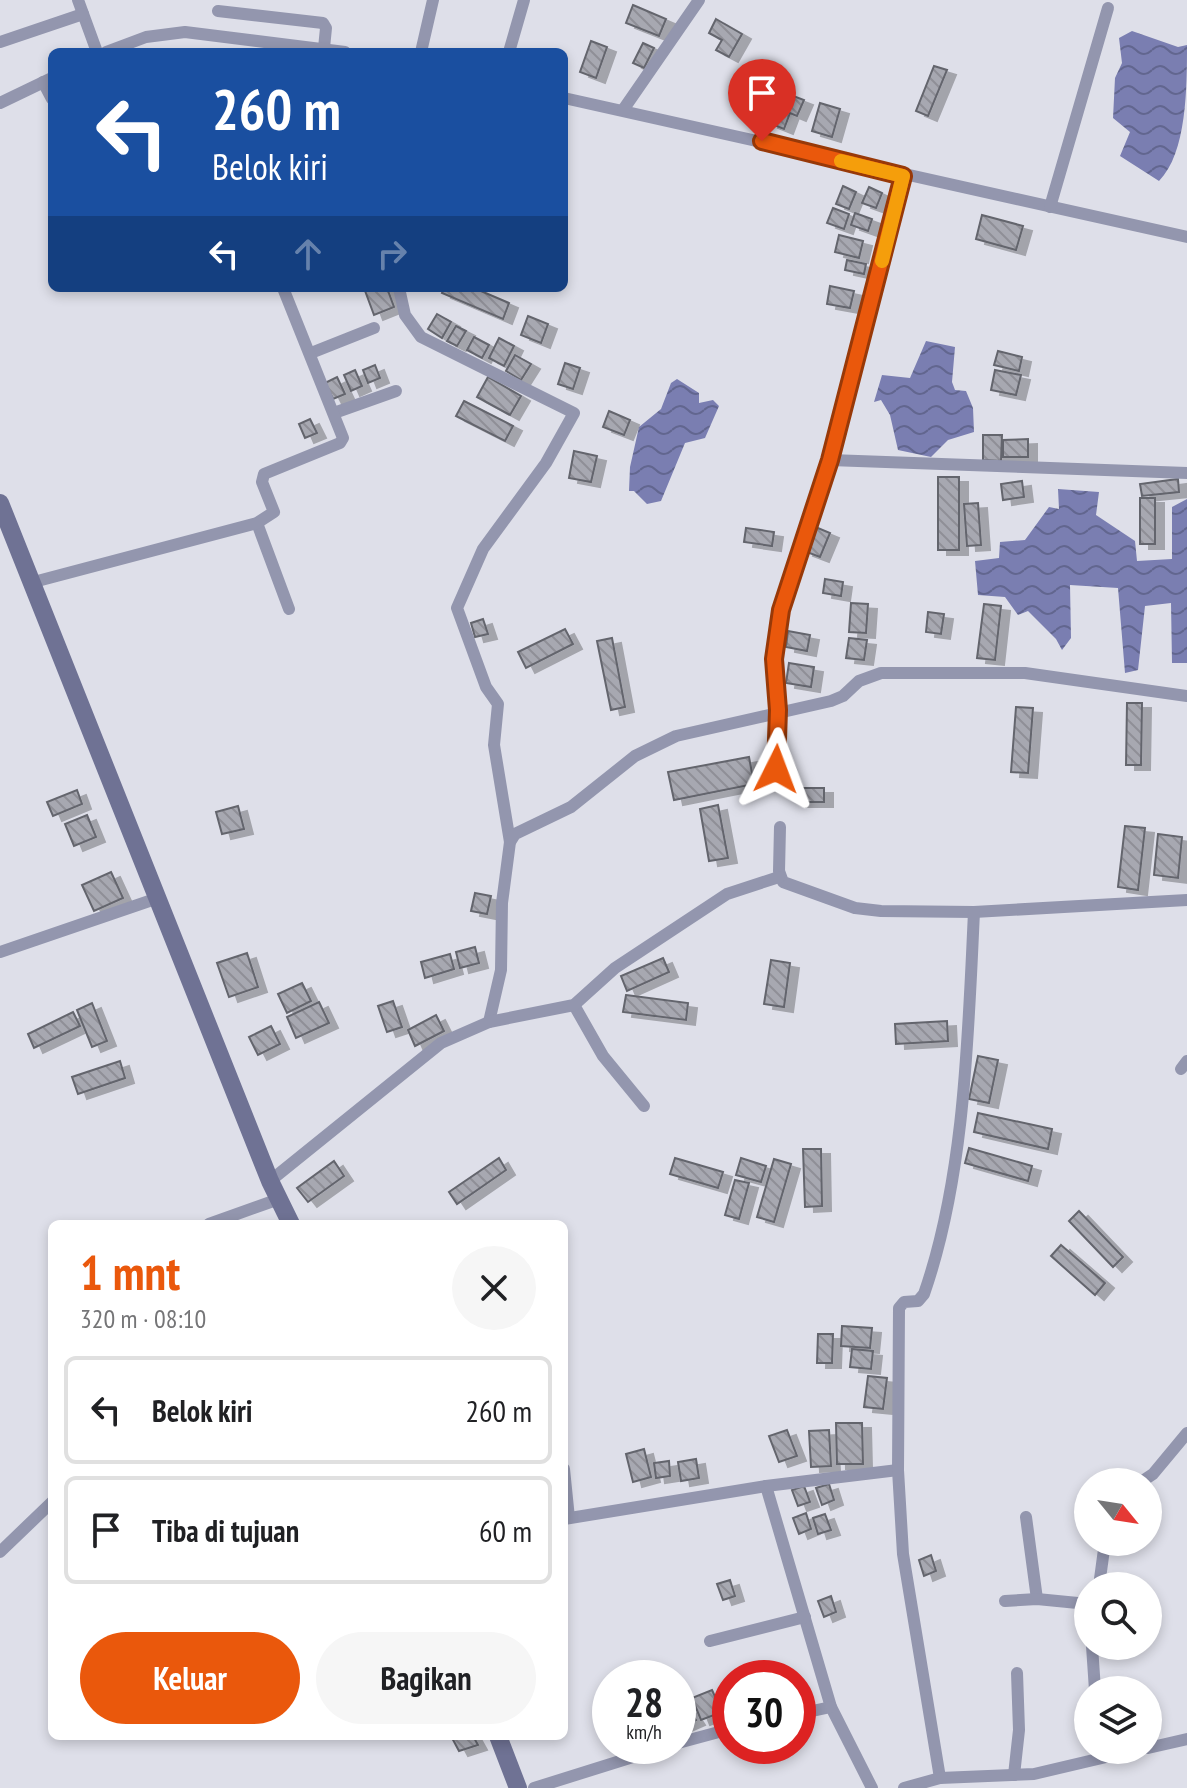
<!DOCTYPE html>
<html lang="id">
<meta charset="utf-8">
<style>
body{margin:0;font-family:"PT Sans Narrow",sans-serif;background:#f6f6f6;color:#202124;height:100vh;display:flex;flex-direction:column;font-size:30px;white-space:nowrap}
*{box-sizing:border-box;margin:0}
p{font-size:26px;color:#757577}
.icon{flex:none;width:44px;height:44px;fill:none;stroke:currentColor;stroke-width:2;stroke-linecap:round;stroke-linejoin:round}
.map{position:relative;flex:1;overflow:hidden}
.sheet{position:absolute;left:48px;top:1220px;width:520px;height:520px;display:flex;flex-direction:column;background:#fff;border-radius:12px;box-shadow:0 4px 12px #0003}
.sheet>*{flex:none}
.banner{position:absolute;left:48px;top:48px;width:520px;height:244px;border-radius:12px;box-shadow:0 4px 12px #0003;background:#1a4fa0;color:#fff;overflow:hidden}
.needle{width:52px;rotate:120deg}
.fabs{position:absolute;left:1074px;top:1468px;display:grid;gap:16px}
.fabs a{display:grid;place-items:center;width:88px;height:88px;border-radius:50%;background:#fff;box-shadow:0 4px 12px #0003;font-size:40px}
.speed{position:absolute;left:592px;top:1660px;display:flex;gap:16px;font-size:40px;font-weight:700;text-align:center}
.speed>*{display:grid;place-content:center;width:104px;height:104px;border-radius:50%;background:#fff;box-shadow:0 4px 12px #0003;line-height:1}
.speed small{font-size:20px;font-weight:400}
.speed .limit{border:12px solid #d22;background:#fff;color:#111}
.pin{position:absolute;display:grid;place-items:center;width:68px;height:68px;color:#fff;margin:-82px -34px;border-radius:50% 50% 50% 0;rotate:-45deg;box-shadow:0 0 8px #0007}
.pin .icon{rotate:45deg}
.me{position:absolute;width:88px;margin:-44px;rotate:3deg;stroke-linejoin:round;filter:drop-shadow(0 0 6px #0008)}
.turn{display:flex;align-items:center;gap:28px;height:168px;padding:0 32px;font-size:36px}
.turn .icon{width:104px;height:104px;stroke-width:2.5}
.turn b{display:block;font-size:56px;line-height:68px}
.lanes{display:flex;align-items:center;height:76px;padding:0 32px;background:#0003;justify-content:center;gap:40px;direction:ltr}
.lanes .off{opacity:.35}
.round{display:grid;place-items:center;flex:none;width:84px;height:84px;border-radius:42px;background:#f6f6f6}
.headline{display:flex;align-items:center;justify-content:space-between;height:136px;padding:0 32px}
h1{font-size:48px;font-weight:800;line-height:60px;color:#ea580c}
.primary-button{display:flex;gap:16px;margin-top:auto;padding:16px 32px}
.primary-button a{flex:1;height:92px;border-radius:48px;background:#ea580c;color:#fff;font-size:32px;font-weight:800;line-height:92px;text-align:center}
.primary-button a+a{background:#f6f6f6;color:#202124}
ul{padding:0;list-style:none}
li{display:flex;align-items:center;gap:24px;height:108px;margin:0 16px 12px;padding:0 16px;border:4px solid #e0e0e0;border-radius:12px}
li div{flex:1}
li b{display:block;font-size:30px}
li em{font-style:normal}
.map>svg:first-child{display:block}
.water{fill:url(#water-waves)}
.building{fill:url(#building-back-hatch);stroke:#64656d;stroke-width:2;filter:url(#shadow)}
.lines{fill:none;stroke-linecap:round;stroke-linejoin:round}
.street{stroke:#9396ae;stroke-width:12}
.secondary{stroke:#6f7294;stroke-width:18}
.route-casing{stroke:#983908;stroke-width:20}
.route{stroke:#ea580c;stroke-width:14}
.slow{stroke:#f59e0b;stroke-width:14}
</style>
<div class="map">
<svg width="1187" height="1788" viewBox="0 0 1187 1788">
<defs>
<pattern id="water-waves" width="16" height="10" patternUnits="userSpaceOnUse" patternTransform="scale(2)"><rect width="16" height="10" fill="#7a7eb1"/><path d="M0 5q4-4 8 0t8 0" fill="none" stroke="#62668f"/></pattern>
<pattern id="building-back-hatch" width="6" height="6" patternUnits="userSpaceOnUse" patternTransform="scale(2)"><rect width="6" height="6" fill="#a7a8b1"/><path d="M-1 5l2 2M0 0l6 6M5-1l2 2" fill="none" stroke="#8f8f97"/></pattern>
<filter id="shadow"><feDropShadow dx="9" dy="5" stdDeviation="0" flood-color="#0004"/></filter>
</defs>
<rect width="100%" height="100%" fill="#dedfe9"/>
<g class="water">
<path d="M1132,31L1178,47L1187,45C1187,87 1187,153 1159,181L1120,156L1130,132L1113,118L1115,78L1122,63L1119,38Z"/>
<path d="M926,341L955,347L952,382L955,390L966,391L973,408L974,432L948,440L931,457L898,450L890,415L881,400L874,402L882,375L910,378Z"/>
<path d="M677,379L699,393V403L713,400L719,406L705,438L685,443L661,501L647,504L634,491H629L630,467L639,427L661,409L671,383Z"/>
<path d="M1058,489L1099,492L1096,515L1135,541L1137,561L1172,559V507L1187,499V663H1172L1171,603L1145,606L1138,670L1125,673L1118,588L1070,585L1071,638L1062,650L1056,639L1028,611L1018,615L1005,597L978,595L975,561L999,558L1000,542L1025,540L1049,507L1059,509Z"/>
</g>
<g class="building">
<path d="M633,5L666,19L659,36L626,23Z"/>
<path d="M716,19L742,34L729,57L716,50L722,40L709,33Z"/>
<path d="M591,41L607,47L596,78L580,72Z"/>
<path d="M643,43L654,48L644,68L633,63Z"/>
<path d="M934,66L947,70L928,116L916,111Z"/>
<path d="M780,91L804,100L797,116L790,113L784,129L769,123Z"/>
<path d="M820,103L840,109L832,137L812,131Z"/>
<path d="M843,186L856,192L849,209L836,204Z"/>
<path d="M869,187L882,193L876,208L862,203Z"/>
<path d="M833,208L849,214L844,229L827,223Z"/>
<path d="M855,213L872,219L868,231L851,225Z"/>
<path d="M982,215L1023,226L1016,250L976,239Z"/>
<path d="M839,235L863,241L859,258L835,252Z"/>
<path d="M847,260L866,264L864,274L845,270Z"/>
<path d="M830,286L854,291L850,308L827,304Z"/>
<path d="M364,288H387L394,307L374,315Z"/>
<path d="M444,288H474L509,303L503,319L442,293Z"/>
<path d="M437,314L451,322L442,338L428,329Z"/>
<path d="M528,316L548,324L541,343L521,335Z"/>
<path d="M456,326L466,331L457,346L447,341Z"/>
<path d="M474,337L489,345L482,358L467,350Z"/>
<path d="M499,338L514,346L504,366L489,358Z"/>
<path d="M998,351L1022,357L1019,371L994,365Z"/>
<path d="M515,355L531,364L521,380L506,371Z"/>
<path d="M565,363L580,368L573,389L558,384Z"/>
<path d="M375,365L380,378L368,383L363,370Z"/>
<path d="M355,370L362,386L351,391L344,375Z"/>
<path d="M995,370L1021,375L1016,395L991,390Z"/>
<path d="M337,377L345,394L333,399L325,383Z"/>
<path d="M488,377L521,396L510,415L477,397Z"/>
<path d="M464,401L513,426L505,441L456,416Z"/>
<path d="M609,411L630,420L624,435L603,427Z"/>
<path d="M310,419L317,433L305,438L299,424Z"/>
<path d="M983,435H1002L1001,461L983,460Z"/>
<path d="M1028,439V457H1003V440Z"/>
<path d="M574,451L597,456L591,482L569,478Z"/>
<rect x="938" y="477" width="21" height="73"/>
<path d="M1178,479L1179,492L1142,496L1140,484Z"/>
<path d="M1022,481L1024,497L1003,500L1001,484Z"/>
<rect x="1140" y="498" width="15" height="46"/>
<path d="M978,503L981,545L967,546L964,504Z"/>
<path d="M813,526L830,533L820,557L804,551Z"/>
<path d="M746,528L774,532L772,546L744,542Z"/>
<path d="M825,579L843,582L841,596L823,593Z"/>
<path d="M851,603L868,604L866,633L849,632Z"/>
<path d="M984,604L1001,606L995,660L977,658Z"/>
<path d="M928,612L944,614L941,634L926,632Z"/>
<path d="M483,619L488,634L475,637L471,623Z"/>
<path d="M565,629L573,644L526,668L518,652Z"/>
<path d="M788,631L810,635L807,651L786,647Z"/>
<path d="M612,638L625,707L611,710L597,641Z"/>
<path d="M849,638L867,640L864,660L846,658Z"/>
<path d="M789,663L814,667L811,687L786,683Z"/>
<path d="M1127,703H1142L1141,765H1126Z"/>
<path d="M1016,707L1033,708L1028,773L1011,772Z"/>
<path d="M749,757L754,784L674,800L668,772Z"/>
<rect x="797" y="788" width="27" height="14"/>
<path d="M77,790L82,804L53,816L47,802Z"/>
<path d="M718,805L728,858L709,861L700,809Z"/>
<path d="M238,806L244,829L222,834L216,812Z"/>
<path d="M87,815L96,837L74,846L65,824Z"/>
<path d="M1125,826L1145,828L1138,890L1118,887Z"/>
<path d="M1158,834L1182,837L1178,878L1154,875Z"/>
<path d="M111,872L123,898L94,911L82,885Z"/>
<path d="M475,893L491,896L487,914L471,911Z"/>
<path d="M475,947L479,963L460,968L456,952Z"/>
<path d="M247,953L258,987L229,997L217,963Z"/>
<path d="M450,954L454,969L425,978L421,962Z"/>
<path d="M663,958L669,972L627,991L621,976Z"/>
<path d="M771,960L790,963L784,1007L764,1004Z"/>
<path d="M302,983L311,1001L287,1013L278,994Z"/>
<path d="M626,995L688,1003L686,1020L623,1012Z"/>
<path d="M393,1001L402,1027L387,1032L378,1006Z"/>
<path d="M319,1002L329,1023L296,1038L287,1017Z"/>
<path d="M92,1003L107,1041L92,1047L77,1010Z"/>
<path d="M73,1012L80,1026L34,1048L28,1034Z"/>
<path d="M436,1015L444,1031L415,1046L408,1030Z"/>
<path d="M947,1021L948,1041L896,1044L895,1024Z"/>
<path d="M271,1026L280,1044L258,1055L249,1037Z"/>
<path d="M978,1056L998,1060L989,1103L969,1099Z"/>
<path d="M120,1061L125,1078L78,1094L72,1077Z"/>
<path d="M978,1113L1052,1129L1048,1149L974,1132Z"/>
<path d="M969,1148L1032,1166L1028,1181L965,1163Z"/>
<path d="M803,1149H821L822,1206L805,1207Z"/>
<path d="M499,1158L506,1170L457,1204L449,1192Z"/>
<path d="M675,1158L723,1172L718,1188L670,1174Z"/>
<path d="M741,1158L766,1166L761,1182L736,1175Z"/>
<path d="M774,1159L791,1164L774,1222L757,1217Z"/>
<path d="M334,1161L344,1176L308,1202L297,1188Z"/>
<path d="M735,1180L749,1183L739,1219L725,1215Z"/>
<path d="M1079,1211L1123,1257L1113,1267L1069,1221Z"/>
<path d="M1061,1245L1105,1283L1095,1295L1051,1256Z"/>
<path d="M842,1326L872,1328L870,1348L841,1346Z"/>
<path d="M818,1334H833L832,1363H817Z"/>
<path d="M852,1349L873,1351L871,1369L850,1367Z"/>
<path d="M868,1376L887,1378L883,1409L864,1407Z"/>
<path d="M836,1423H862L863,1464H837Z"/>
<path d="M787,1430L797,1456L779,1462L769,1436Z"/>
<path d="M829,1430L831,1466L811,1467L809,1431Z"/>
<path d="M644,1449L651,1477L633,1482L626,1454Z"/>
<path d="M696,1459L699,1478L681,1481L678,1462Z"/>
<path d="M669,1461L670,1476L656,1478L654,1463Z"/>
<path d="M829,1484L834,1500L822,1505L816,1488Z"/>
<path d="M804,1486L810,1502L798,1506L792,1490Z"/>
<path d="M806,1513L811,1529L799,1534L793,1518Z"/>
<path d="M825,1514L831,1530L818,1534L813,1518Z"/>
<path d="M931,1555L936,1571L924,1576L919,1560Z"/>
<path d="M730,1580L735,1596L723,1600L717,1584Z"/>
<path d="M831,1596L836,1612L824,1617L818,1601Z"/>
<path d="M712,1690L722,1712L701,1720L692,1698Z"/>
<path d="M688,1708L696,1720L678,1728V1710Z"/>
<path d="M451,1736H473L478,1745L459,1751Z"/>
</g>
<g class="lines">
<g class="street">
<path d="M78,0L97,52"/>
<path d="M218,11L323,23L326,28L324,48"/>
<path d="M0,42L83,14"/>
<path d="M106,52L146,37L185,32L345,52"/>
<path d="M421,52L433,0"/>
<path d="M509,52L524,0"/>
<path d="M43,82L52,99"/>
<path d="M564,98L1187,237"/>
<path d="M0,103L52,78"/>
<path d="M623,110L699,0"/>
<path d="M1050,207L1108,8"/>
<path d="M399,288L405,315L421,337L574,413L546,463L483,549L457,608L486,687L498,704L494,745L510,842"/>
<path d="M311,353L374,328"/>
<path d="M334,413L396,391"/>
<path d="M830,460L1187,473"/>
<path d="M257,523L289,609"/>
<path d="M30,583L257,523L274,512L262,482L264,474L340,443L343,438L283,288"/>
<path d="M776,769L778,710L774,659L781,610L830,460L903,176"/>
<path d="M780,827L779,871L783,882L855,908L881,911L974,912L1187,900"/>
<path d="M0,952L158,898"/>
<path d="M574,1005L603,1056L644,1106"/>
<path d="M489,1022L501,970L502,903L510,842L515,834L571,807L635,756L676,736L831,701L843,696L859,681L881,673H1025L1187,696"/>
<path d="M1181,1069L1187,1061"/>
<path d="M270,1181L441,1043L489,1022L574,1005L615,968L727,894L779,877"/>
<path d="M209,1224L279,1199"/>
<path d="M564,1469L569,1518"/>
<path d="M1141,1482L1153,1474L1187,1433"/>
<path d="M766,1486L831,1707L872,1788"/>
<path d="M1026,1517L1037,1599"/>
<path d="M564,1519L766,1486L898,1470"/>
<path d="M0,1552L52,1502"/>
<path d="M1099,1586L1105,1542"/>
<path d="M1005,1601L1037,1599L1088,1604"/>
<path d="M710,1641L805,1617"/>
<path d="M1092,1646L1095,1690"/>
<path d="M798,1714L831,1707"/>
<path d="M678,1743L730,1729"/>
<path d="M1148,1748L1187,1739"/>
<path d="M1014,1775L1019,1730L1017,1673"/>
<path d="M940,1778L903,1554L898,1470L899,1308L904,1302L918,1301L924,1294C965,1176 968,1036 974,912"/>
<path d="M534,1788L668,1746"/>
<path d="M904,1788L940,1778L1034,1774L1136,1750"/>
</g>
<g class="secondary">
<path d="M0,503L270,1181L291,1224"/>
<path d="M498,1736L518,1788"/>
</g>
</g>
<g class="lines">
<g class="route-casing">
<path id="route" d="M762,141L903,176L830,460L781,610L774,659L778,710L776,769"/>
</g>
<use href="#route" class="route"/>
<path class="slow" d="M841,161L903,176L882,261"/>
</g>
</svg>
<div class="fabs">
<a><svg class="needle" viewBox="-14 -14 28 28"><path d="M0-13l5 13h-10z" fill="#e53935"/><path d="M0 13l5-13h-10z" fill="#757577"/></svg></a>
<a><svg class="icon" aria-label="search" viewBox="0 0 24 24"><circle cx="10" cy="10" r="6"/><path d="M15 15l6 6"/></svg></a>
<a><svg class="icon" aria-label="layers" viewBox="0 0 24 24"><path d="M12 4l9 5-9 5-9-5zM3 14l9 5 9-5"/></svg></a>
</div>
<div class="speed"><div>28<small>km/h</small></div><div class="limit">30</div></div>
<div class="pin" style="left:762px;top:141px;background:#d93025"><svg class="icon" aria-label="arrive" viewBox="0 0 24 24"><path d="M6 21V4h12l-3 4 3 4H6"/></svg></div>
<svg class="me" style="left:776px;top:769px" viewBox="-20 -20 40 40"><path d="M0-17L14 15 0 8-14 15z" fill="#ea580c" stroke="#fff" stroke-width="4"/></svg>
<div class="banner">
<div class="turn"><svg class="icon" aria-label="left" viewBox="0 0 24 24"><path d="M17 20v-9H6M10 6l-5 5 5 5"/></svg><div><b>260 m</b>Belok kiri</div></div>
<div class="lanes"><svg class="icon" aria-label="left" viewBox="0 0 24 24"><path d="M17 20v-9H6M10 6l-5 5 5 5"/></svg><svg class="icon off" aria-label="ahead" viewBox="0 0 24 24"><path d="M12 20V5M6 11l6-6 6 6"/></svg><svg class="icon off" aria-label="right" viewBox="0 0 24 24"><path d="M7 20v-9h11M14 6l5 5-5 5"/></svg></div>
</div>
<section class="sheet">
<div class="headline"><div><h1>1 mnt</h1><p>320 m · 08:10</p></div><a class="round"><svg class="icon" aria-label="close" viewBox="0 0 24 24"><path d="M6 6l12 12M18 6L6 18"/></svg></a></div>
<ul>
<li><svg class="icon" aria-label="left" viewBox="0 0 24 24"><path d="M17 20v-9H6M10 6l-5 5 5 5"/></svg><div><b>Belok kiri</b></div><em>260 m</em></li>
<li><svg class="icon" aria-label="arrive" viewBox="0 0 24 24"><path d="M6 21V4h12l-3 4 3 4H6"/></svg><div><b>Tiba di tujuan</b></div><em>60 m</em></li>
</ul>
<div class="primary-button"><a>Keluar</a><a>Bagikan</a></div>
</section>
</div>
